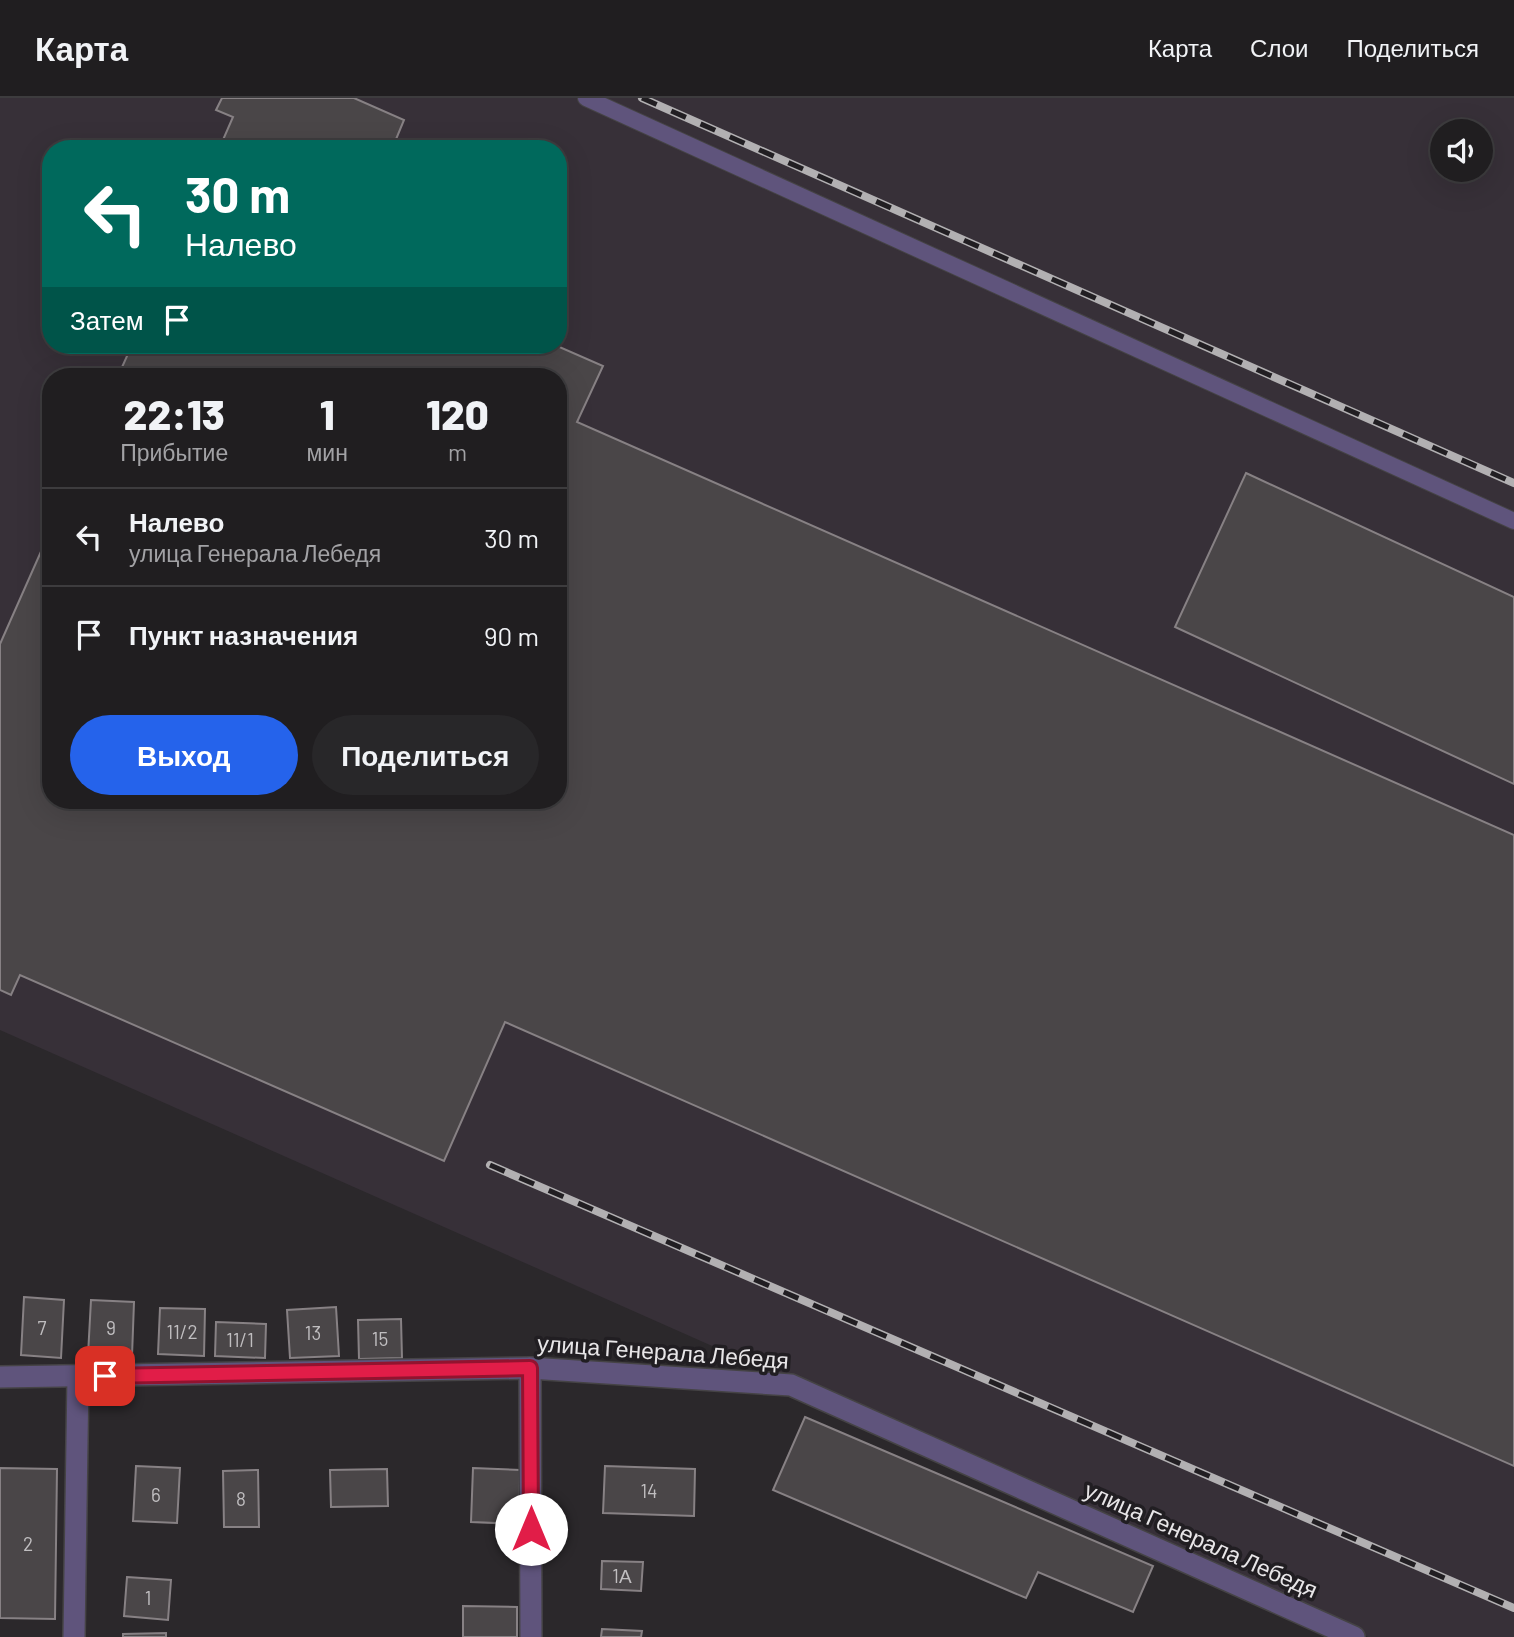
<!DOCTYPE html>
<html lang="ru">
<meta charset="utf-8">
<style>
body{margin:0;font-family:Barlow,sans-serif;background:#282729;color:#f1f3f6;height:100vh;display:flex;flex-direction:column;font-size:26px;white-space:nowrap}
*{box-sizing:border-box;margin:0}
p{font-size:23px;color:#a2a2a5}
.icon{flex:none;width:38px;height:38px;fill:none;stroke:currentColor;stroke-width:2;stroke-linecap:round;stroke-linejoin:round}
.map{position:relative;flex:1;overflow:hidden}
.details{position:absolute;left:42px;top:270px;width:525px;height:441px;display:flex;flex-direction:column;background:#201e20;border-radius:28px;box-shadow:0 7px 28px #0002,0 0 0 2px #3d3c3e}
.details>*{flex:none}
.hud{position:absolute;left:42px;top:42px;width:525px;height:214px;border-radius:28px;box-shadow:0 7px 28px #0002,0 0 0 2px #3d3c3e;background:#00695c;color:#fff;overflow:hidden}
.controls{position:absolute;left:1430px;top:21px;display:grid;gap:14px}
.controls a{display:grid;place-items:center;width:63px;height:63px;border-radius:50%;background:#201e20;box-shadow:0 7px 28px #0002,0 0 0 2px #3d3c3e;font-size:35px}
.pin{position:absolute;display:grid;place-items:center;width:60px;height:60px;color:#fff;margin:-30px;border-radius:14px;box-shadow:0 4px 10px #0006}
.me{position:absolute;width:77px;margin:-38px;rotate:0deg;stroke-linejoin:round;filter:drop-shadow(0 0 5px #0008)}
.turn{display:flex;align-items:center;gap:24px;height:147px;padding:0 28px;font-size:32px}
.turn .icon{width:91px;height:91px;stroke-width:2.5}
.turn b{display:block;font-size:49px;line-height:60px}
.then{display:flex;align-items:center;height:66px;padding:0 28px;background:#0003;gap:14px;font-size:26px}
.eta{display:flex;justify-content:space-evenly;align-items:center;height:119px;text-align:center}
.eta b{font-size:42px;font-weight:800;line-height:49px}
.cta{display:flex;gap:14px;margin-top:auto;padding:14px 28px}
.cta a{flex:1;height:80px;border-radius:42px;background:#2563eb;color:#fff;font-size:28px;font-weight:800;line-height:80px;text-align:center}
.cta a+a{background:#282729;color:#f1f3f6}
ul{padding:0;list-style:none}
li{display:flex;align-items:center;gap:21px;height:98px;padding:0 28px;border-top:2px solid #3d3c3e}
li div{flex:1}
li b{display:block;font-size:26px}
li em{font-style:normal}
header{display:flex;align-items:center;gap:42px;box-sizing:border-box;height:98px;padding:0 35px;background:#201e20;border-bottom:2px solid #3d3c3e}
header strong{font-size:33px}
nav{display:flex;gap:38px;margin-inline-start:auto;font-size:24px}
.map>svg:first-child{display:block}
.built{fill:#373038;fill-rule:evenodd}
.building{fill:#4a4648;stroke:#878184;stroke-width:2}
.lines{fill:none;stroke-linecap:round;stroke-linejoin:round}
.lane-casing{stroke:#454345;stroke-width:18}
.street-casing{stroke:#454345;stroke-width:24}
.lane{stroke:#5f547c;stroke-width:16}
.street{stroke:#5f547c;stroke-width:21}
.rail-casing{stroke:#b2b0b2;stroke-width:8}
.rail{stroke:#211e22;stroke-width:5;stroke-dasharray:16;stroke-linecap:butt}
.route-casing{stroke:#92132f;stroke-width:18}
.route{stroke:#e11d48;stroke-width:12}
.labels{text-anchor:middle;stroke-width:7;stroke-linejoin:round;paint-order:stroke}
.number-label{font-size:19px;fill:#c0bec0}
.street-label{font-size:23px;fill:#e8e6e8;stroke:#211e22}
</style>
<header>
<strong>Карта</strong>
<nav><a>Карта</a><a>Слои</a><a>Поделиться</a></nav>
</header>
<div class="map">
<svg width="1514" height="1539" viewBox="0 0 1514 1539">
<rect width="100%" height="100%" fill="#2b282b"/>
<path class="built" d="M0,0H1514V1539H1368L0,932ZM1442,33H1480V72H1442ZM51,51H558V247H51ZM51,278H558V702H51Z"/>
<g class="building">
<path d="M222,0H354L404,22L392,51H219L233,19L216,12Z"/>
<path d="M132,247H555L603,268L577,324L1514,737V1368L505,924L444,1063L20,877L11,897L0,892V546L51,431V702H558V278H118Z"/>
<path d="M1246,375L1514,499V686L1175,529Z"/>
<path d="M24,1199L64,1202L61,1260L21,1257Z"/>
<path d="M91,1202L134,1204L132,1258L88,1257Z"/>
<path d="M336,1209L339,1258L290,1260L287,1212Z"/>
<path d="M160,1210L205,1211L204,1258L158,1256Z"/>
<path d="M401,1221L402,1260L359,1261L358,1222Z"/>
<path d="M216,1224L266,1226L265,1260L215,1258Z"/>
<path d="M805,1319L1153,1468L1133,1514L1038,1474L1026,1500L773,1392Z"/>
<path d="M136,1368L180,1370L177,1425L133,1423Z"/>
<path d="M605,1368L695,1371L694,1418L603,1415Z"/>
<path d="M0,1370L57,1371L55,1521L0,1520Z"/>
<path d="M473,1370L520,1372L519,1426L471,1424Z"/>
<path d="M387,1371L388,1408L331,1409L330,1372Z"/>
<path d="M258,1372L259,1429H224L223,1373Z"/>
<path d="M602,1463L643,1464L641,1493L601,1491Z"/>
<path d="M127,1479L171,1482L168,1522L124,1518Z"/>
<path d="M463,1508L517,1509V1539H463Z"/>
<path d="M602,1531L642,1533L641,1539H601Z"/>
<path d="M166,1535V1539H123V1536Z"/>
</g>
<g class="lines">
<g class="lane-casing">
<path id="lane" d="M586,0L1514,423"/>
</g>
<g class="street-casing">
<g id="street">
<path d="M530,1270L531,1539"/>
<path d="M0,1279L530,1270L791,1287L1354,1539"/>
<path d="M74,1539L78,1278"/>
</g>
</g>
<use href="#lane" class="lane"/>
<use href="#street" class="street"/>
<g class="rail-casing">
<g id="rail">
<path d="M642,0L1514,385"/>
<path d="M490,1067L1514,1510"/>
</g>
</g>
<use href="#rail" class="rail"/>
</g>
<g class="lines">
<g class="route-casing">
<path id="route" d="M105,1278L530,1270L531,1431"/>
</g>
<use href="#route" class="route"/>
</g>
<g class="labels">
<g class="number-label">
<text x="42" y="1237">7</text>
<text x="111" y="1237">9</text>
<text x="182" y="1241">11/2</text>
<text x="313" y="1242">13</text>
<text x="380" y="1248">15</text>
<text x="240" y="1249">11/1</text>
<text x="649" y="1400">14</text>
<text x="156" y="1404">6</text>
<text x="241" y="1408">8</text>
<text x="28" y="1453">2</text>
<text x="622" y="1485">1А</text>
<text x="148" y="1507">1</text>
</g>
<g class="street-label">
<text transform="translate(663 1254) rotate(4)" y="8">улица Генерала Лебедя</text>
<text transform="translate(1201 1442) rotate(24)" y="8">улица Генерала Лебедя</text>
</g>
</g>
</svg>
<div class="controls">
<a><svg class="icon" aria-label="sound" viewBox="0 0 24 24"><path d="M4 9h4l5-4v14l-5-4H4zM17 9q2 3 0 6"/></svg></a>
</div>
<div class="pin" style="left:105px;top:1278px;background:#d93025"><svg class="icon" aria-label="arrive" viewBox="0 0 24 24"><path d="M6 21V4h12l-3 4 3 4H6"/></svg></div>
<svg class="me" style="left:531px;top:1431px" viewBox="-20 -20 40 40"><circle r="19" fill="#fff"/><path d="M0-13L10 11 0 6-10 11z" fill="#e11d48"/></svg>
<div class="hud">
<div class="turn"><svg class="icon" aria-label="left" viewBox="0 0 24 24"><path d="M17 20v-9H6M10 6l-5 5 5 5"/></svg><div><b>30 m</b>Налево</div></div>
<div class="then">Затем<svg class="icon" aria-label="arrive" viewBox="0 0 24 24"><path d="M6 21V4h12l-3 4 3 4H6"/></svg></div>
</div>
<section class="details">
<div class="eta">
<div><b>22:13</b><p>Прибытие</p></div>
<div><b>1</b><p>мин</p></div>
<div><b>120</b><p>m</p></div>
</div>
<ul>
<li><svg class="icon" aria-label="left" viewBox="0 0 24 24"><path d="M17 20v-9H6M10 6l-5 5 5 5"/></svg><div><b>Налево</b><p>улица Генерала Лебедя</p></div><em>30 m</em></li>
<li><svg class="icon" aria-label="arrive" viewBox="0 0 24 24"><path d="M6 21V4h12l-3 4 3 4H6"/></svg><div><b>Пункт назначения</b></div><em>90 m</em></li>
</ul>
<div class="cta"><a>Выход</a><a>Поделиться</a></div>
</section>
</div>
